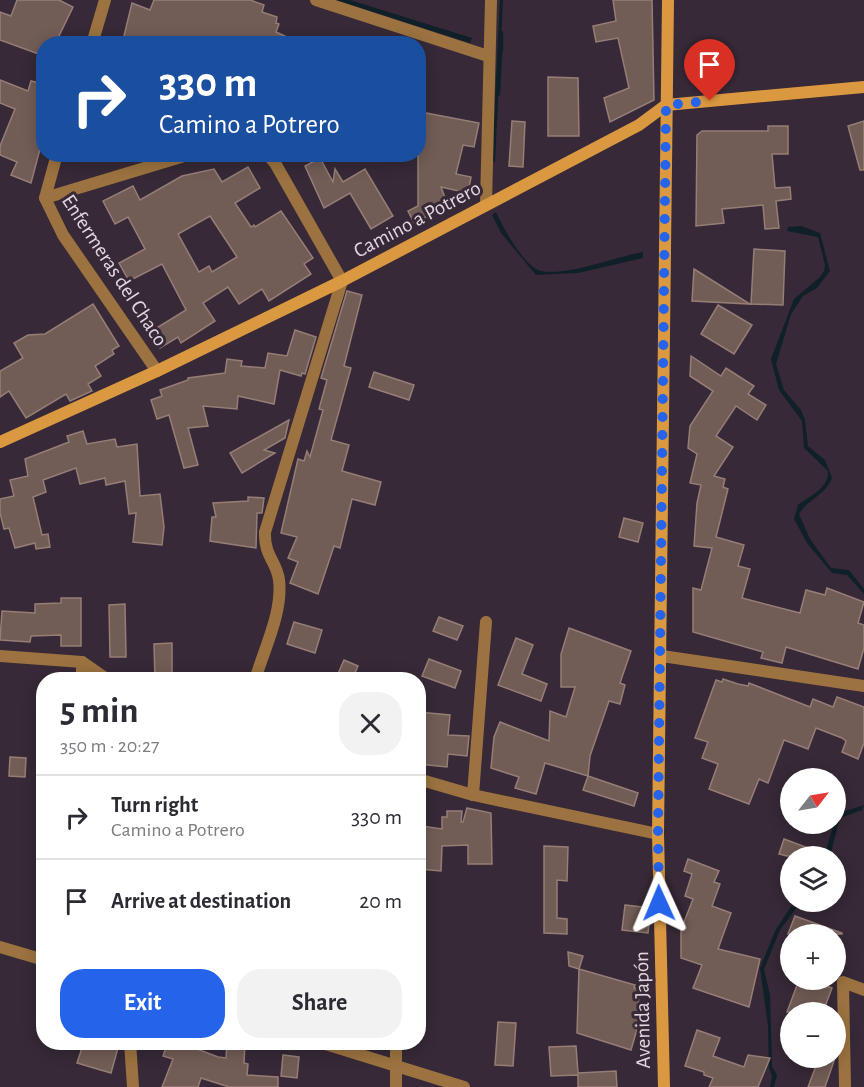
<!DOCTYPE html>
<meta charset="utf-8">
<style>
body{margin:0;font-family:"Alegreya Sans",sans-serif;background:#f2f2f3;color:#2b2b33;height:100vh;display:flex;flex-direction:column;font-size:22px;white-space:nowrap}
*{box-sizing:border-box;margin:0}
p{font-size:20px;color:#7c7c81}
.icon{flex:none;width:33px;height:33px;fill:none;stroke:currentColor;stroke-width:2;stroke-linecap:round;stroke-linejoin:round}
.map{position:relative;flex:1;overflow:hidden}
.panel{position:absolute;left:36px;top:672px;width:390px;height:378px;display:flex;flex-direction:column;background:#fff;border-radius:24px;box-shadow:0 3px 15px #0003}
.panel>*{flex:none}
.hud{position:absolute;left:36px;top:36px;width:390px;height:126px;border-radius:24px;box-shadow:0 3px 15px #0003;background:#1a4fa0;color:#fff;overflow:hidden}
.needle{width:39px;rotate:59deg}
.buttons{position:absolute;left:780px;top:768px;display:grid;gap:12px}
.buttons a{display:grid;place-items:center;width:66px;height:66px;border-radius:50%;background:#fff;box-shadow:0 3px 15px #0003;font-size:30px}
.pin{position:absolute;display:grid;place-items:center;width:51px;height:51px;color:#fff;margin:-62px -26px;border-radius:50% 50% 50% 0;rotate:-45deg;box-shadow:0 0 6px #0007}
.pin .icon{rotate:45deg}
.me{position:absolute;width:66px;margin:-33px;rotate:359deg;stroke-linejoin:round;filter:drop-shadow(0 0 4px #0008)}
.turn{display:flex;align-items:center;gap:21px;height:126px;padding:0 24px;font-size:27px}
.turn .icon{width:78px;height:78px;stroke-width:2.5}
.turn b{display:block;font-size:42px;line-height:51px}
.round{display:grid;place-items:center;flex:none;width:63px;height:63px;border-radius:24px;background:#f2f2f3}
.summary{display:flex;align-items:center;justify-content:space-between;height:102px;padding:0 24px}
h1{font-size:36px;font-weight:600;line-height:45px}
.primary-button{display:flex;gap:12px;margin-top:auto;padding:12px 24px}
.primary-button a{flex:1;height:69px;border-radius:24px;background:#2563eb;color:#fff;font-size:24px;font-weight:600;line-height:69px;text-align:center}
.primary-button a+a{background:#f2f2f3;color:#2b2b33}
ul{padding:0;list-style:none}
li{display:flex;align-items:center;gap:18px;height:84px;padding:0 24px;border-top:2px solid #e1e1e2}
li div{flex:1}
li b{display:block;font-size:22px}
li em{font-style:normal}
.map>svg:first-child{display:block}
.water{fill:#102028}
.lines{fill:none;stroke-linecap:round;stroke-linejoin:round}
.stream{stroke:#102028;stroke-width:4.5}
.building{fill:#725c56;stroke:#967e77;stroke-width:1.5;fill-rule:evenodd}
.street{stroke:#9c7340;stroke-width:12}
.secondary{stroke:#da9941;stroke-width:12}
.route{stroke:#2563eb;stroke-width:10;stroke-dasharray:0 18}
.labels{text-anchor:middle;stroke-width:6;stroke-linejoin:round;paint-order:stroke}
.street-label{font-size:21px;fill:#e1d8e0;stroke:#372937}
</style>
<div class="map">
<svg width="864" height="1087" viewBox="0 0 864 1087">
<rect width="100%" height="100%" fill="#372937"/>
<g class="water">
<path d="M336,0H350L472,38L470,43Z"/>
<path d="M500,0H503L495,162H492Z"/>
<path d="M496,212C502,226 525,268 541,271C569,276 614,257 643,252V258L578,273L536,275L501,233L492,215Z"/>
<path d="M801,226L820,233L830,271L817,288L803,296L791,314L776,364L784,390L801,410L805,420L808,446L825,460L832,478C826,495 808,499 799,514L810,539L831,568L849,570L864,589V594L847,575L832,573L807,543L794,519L798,505C809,496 829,489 828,471L804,448L802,421L779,390L771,359L794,299L820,277L824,271L825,265L818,237L787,231L788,227Z"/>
<path d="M864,805L862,810L840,818L830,856H824L836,817L839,813Z"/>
<path d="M794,902H801L780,930L764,969L770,995L772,1066L777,1075L774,1087H770L772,1076L769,1068L768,1026L760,968L776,929Z"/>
</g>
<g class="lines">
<g class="stream">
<path d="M501,51V33"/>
<path d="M498,94L500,51"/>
</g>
</g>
<g class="building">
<path d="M17,0H59L73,7L55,44H44V56L0,40V12L11,16Z"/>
<path d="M154,0H250L264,5L262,12L277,17L276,23L279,24L276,32L302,44H122L132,3L150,10Z"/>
<path d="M613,0H652L654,100L610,122L604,98L629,88L618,38L596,42L593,26L616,21Z"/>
<path d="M548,77L578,78L579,136H548Z"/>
<path d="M0,80L28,91L31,81L44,84V100L38,120L44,122V134L31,183L11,175L17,162L0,155V146L15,109L0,103Z"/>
<path d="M421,112L479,123L474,147L463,145L456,174L471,177L468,193L441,187L448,206L414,223L408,211L418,206V123Z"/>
<path d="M512,121L525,122L523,167L509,166Z"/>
<path d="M864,121V170H860L848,126Z"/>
<path d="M768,126H788V154H772L775,188L790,187L791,199L776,201L779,228L765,229L763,205L722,209L724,223L696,226L697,135L702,131H768Z"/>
<path d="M320,158L333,182L335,169L343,182L365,169L393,216L371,229L350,193L324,208L305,166Z"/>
<path d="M248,167L260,188L235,203L251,227L254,225L255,227L281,211L313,258L304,264L311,274L269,301L262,289L239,304L228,287L203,303L215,321L181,343L178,337L160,348L150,332L186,310L162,264L129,281L119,263L145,249L128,217L115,224L103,201L133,186L140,200L182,176L214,169L222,182ZM210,216L237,257L212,272L209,266L199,272L178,234Z"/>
<path d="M754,249L785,251L783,305L751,304Z"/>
<path d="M694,269L750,304L692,301Z"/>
<path d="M347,291L362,295L344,366L351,368L331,440L349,445L342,471L381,482L375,505L352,499L340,548L334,546L318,594L290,583L298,562L288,558L297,537L281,533L298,459L304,461L307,451L310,457L323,410L319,409L327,380L321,378Z"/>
<path d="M93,304L119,346L112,350L114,354L95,366L101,376L88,384L92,391L70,401L66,394L26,418L9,391L0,397V371L23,358L14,343L28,335L45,334Z"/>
<path d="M718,305L752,325L734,354L701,334Z"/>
<path d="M295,330L316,337L305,374L302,373L301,376L280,370L274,404L238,396L237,409L203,406L208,426L188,428L198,465L184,468L169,415L157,419L151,400L162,396L160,390L188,380V378L225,373L227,359L242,361L241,366L265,368L268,353L287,356Z"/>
<path d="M691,356L721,376L726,368L754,386L748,394L766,405L757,420L736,406L716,436L733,447L714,476L725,479L723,487L728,489L716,537L744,545L738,566L750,569L742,598L800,613L806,590L825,595L827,588L864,602L858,623L864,625V648L858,669L786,647L782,663L761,658L763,652L693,632V588L701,590L712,548L694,546L697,503L701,485L690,483L697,454L688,448L690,426L713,391L690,376Z"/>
<path d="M374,372L414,385L409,400L369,387Z"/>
<path d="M289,420L285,438L264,450L275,453L242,473L230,453Z"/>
<path d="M83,431L87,444L115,439L117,447L137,444L140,496L160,494L164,527L162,545L133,542L136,513L129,514L125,481L106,485L105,478L80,484L76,468L43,480L46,492L33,497L42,535L48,534L50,547L36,549L35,543L15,548L9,528L4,529L0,513V499L14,496L10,480L28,476L25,459L69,442L67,436Z"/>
<path d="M248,497L264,498L262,513H257L256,548L210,541L212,517H216L213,503L248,501Z"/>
<path d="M624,518L643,523L638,542L619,537Z"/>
<path d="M61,598H81V646H61V635L31,636L30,642L0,640L2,611L35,613V604L61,603Z"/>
<path d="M125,604L126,657H110L109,605Z"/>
<path d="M439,617L463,626L457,640L433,631Z"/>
<path d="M294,622L322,630L315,653L287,644Z"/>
<path d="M569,628L631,651L620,683L625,685L620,704L609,701L590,756L588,776L545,763L536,794L515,788L519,777L491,768L494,737L500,722L549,741L550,711L566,717L575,687H561V654Z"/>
<path d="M516,638L533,645L522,674L547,684L541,701L498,685Z"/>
<path d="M172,643V680H155L154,644Z"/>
<path d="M429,659L461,671L455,688L422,676Z"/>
<path d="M344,660L358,666L352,680L337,676Z"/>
<path d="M723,679L738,684L748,686L749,683L810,707L813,699L833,707L837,697L864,707V743L858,759L842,752L846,741L842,738L816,728L808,749L784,740L768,783L759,779L749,804L709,789L718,764L702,758L708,742L695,738L716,680L722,682Z"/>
<path d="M418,712L450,715L448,735L469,736L467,756L448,754L447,767L418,764Z"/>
<path d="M10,757L26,758L25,777L9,776Z"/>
<path d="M588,776L638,793L634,806L583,790Z"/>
<path d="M467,808L491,813L492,864H468V845L442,846L441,871L419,869L422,826L442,829V817H447V811H462L461,822H463Z"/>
<path d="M784,839L827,855L826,856H787L779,854Z"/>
<path d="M544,846L568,847L567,881L557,880V918L567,919V934L544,933Z"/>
<path d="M688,859L719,871L714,882L720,884L712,906L731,913L718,949L760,959L749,1007L693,988L702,965L681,958V930L693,899L685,896L692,874L684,871Z"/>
<path d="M625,905L651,908L648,933L622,930Z"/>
<path d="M795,916L842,933V934H788Z"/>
<path d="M568,952L583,956L579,969L569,966Z"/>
<path d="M579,969L635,985L634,988L641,990L638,1003L644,1005L631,1050L577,1033Z"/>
<path d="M799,980H810L832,988L823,1012H787Z"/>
<path d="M498,1022L516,1023L513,1066L495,1065Z"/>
<path d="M697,1030L720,1038L713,1056L744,1067L748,1055L770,1058L758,1087H709L713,1078L704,1075V1072L685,1066Z"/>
<path d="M84,1042H102L118,1048L111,1073L77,1063Z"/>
<path d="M168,1042H179L218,1057L226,1058L227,1042H245L244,1063L248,1064L247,1075L278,1077V1087H229L201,1078L198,1087H162L173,1059L163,1056Z"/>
<path d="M576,1046L578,1073L616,1071L617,1087H578V1075L551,1076L549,1047Z"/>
<path d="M283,1055L299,1057L297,1078L281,1076Z"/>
<path d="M819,1058H835L825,1087H808Z"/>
</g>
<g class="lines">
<g class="street">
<path d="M316,0L488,56"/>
<path d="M92,44L105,0"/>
<path d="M57,154L45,198L63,235L157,371"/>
<path d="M45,198L191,154"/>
<path d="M486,204L491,0"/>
<path d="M0,656L82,662L108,680"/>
<path d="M662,656L864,686"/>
<path d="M82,662V680"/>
<path d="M255,680C264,649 283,612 279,580C277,562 264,556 265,532L342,281L275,163L267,154"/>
<path d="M418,779L473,795L658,834"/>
<path d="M473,795L486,622"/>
<path d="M0,947L44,960"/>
<path d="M130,1042L133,1087"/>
<path d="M319,1042L464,1087"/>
<path d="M396,1042V1087"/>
<path d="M845,1087L843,982L864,990"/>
</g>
<g class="secondary">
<path d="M0,442L157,371L342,281L639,125L666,105L864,87"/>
<path d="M664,1087L658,834L668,0"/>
</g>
</g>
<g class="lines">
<path class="route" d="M659,903L658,834L666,105L710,101"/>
</g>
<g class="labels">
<g class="street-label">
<text transform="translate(417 219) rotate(-28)" y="7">Camino a Potrero</text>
<text transform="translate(115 270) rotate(57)" y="7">Enfermeras del Chaco</text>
<text transform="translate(642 1010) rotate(-91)" y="7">Avenida Japón</text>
</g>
</g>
</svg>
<div class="buttons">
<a><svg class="needle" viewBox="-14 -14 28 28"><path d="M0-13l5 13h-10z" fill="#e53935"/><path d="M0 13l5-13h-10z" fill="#7c7c81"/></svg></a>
<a><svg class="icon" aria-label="layers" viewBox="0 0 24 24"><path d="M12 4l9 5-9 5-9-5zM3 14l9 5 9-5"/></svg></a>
<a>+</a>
<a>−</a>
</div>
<div class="pin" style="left:710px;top:101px;background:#d93025"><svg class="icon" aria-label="arrive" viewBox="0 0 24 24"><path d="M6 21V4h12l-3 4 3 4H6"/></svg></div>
<svg class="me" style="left:659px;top:903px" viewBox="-20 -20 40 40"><path d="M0-17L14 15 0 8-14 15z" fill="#2563eb" stroke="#fff" stroke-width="4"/></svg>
<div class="hud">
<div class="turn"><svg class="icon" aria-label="right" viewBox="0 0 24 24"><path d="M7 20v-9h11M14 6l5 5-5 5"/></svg><div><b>330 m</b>Camino a Potrero</div></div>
</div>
<section class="panel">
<div class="summary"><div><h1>5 min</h1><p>350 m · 20:27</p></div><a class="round"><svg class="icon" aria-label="close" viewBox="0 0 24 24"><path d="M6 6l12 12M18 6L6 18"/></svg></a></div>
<ul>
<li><svg class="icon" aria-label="right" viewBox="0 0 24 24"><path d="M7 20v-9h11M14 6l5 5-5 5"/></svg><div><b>Turn right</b><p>Camino a Potrero</p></div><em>330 m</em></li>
<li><svg class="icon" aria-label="arrive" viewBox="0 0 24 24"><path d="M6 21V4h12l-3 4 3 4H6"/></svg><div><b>Arrive at destination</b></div><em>20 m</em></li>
</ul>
<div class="primary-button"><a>Exit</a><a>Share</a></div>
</section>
</div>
